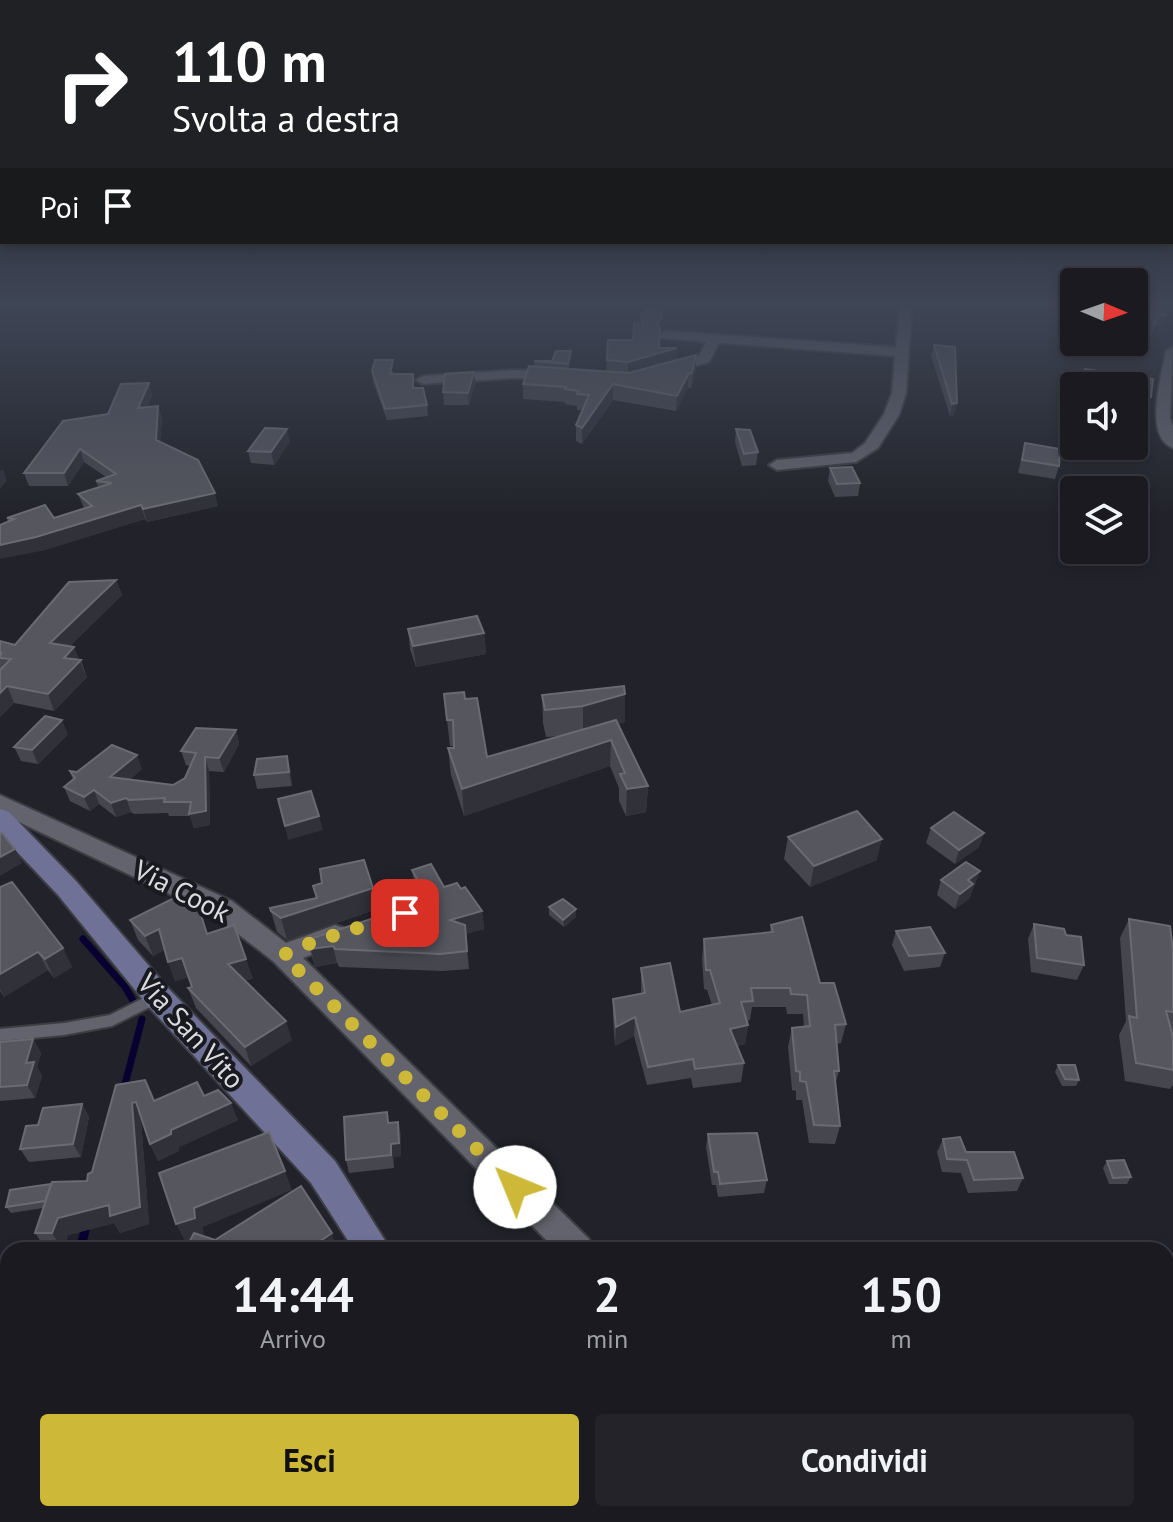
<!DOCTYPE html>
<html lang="it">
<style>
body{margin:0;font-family:"PT Sans",sans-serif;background:#232329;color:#f1f3f6;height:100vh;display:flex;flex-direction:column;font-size:30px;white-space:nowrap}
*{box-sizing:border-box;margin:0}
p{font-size:26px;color:#9fa1a5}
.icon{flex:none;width:44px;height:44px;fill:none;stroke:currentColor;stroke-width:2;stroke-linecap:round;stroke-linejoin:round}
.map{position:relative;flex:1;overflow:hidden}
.sheet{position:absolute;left:0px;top:1242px;width:1174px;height:280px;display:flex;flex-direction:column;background:#1a1a20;border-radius:24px 24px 0 0;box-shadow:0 4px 12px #0003,0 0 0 2px #38383e}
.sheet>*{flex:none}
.guide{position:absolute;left:0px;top:0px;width:1174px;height:244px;box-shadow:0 4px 12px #0003,0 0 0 2px #38383e;background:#202124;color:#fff;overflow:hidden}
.needle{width:52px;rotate:92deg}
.buttons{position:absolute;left:1060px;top:268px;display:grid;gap:16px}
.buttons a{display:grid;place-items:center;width:88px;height:88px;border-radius:8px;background:#1a1a20;box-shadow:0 4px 12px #0003,0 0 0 2px #38383e;font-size:40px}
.pin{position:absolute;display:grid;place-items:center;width:68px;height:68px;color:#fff;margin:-34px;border-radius:16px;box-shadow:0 4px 12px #0006}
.me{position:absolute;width:88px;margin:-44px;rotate:315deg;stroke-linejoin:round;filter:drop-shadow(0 0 6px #0008)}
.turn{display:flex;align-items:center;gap:28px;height:168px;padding:0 40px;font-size:36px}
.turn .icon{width:104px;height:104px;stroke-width:2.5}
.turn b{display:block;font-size:56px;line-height:68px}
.then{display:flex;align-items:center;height:76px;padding:0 40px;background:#0003;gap:16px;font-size:30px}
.eta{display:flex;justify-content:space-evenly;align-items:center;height:136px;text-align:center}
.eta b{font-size:48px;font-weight:700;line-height:56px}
.primary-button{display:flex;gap:16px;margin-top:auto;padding:16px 40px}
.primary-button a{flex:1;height:92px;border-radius:8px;background:#ceb837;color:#111;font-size:32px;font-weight:700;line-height:92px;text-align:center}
.primary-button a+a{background:#232329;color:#f1f3f6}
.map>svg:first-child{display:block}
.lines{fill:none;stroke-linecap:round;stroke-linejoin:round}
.stream-far1{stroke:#080031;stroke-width:7}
.stream{stroke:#080031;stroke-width:9}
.lane-casing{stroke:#3d3e44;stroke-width:4}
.street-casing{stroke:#3d3e44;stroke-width:4}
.secondary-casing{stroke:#3d3e44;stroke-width:4}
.path{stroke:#737479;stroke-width:4;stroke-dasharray:9 9;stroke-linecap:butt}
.lane{fill:#62636c;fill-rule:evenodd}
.street{fill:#62636c;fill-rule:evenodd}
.secondary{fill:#6f7197;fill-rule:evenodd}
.wall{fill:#45464e}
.shaded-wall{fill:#303139}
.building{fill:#55565e;stroke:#6a6b72;stroke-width:2}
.route{stroke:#ceb837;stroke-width:14;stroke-dasharray:0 25.2}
.labels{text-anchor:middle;stroke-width:8;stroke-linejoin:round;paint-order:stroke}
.near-street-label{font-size:28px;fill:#dadbdf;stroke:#191a20}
</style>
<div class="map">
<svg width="1173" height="1522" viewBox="0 0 1173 1522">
<rect width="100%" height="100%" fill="#22232a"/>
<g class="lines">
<g class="stream-far1">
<path d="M83,939L125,987L135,1004"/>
<path d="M124,1088L142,1019"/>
</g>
<g class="stream">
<path d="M123,1091L124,1086"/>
<path d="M80,1250L87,1223"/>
<path d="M5,1522L8,1511"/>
</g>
<g class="lane-casing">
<path id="lane" d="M157,991L162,993L164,997L162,1001L112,1026L64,1035L0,1041V1029L64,1023L110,1015Z"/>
</g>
<g class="street-casing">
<g id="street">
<path d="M900,303H912L906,393L899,415L878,448L856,462L777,470L769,465L777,460L852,453L865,443L884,414L892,393L895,356L719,343L709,362L670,373L663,369L699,356L706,342L661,338L659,335L666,331L896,347Z"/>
<path d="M1147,303H1173V310L1148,306Z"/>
<path d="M1173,347L1170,418L1173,426V448C1143,437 1162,374 1166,351Z"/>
<path d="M513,370L554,371L561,375L554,379L513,378L423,384L416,380L423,376Z"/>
<path d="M0,795L232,901L286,943L335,925L344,928L348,935L344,942L303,958L589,1239L594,1250H556L274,962L214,915L0,813Z"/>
<path d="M773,1514H811L814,1522H776Z"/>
</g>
</g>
<g class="secondary-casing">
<g id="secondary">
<path d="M0,809L9,812L76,881L168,988L335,1161L391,1250H354L311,1183L148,1006L58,895L0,834Z"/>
<path d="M387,1514H427L430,1522H390Z"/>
</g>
</g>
<path class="path" d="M0,1449L8,1445"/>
<use href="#lane" class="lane"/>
<use href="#street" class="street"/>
<use href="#secondary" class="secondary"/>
</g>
<g class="wall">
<path d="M1065,303H1074V322H1072Z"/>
<path d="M1134,303L1148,307L1149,303H1165L1164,308L1163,325L1155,326L1150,337L1151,327L1134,326Z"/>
<path d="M641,314L659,348H677L676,360L649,368L696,355V370L691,388H688L676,411L613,400L582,444L576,441V425L583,410H577V406L565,404V402L523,399V384L534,367V361H552L571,351L569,369L606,371L608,340H633L641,324Z"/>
<path d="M934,345L957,403L954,415L950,416L931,356Z"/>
<path d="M1085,369L1153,379L1151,397L1146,409L1134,407V386H1076Z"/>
<path d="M372,371H394L393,374L414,388L427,405L428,416L387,420L373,382Z"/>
<path d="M474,372L475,384L469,405H444L443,392Z"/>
<path d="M149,383L152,396L147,407L158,406L162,418L160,442L218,506L147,522L145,519L41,551L8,522L7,518H54L84,508L78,494L98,487L96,481L106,477L84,462L68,486H29L24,473L108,414Z"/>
<path d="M1074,390V418L1064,415L1068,402Z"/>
<path d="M736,429L758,452L756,465L742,466L735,442Z"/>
<path d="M290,441L274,465L251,463L248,451Z"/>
<path d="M1025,443L1059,466L1055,479L1018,473Z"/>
<path d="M830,468L860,483L858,496L835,497L828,481Z"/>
<path d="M116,580L122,595L70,646L79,660H81L87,677L54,711L14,703L0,717V641L15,645Z"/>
<path d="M408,629L484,633L486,654L416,667L410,649Z"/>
<path d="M444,694L465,699L487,757L561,736L546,737L543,723L542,695L625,694V722L618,724L648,786L646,812L626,816L619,801V788L610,766L464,816L451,775L448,748H454V746H450Z"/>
<path d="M236,730L239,744L224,772L209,771L210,825L194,828L190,816H169L168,813L134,814L131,812L116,817L99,804L90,811L70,801L64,787L73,780L70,771L77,772L142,769L129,780L173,785L185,778L190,766L186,765L181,751Z"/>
<path d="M68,734L38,764L21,761L14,747Z"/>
<path d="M287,756L292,786L257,789L254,775Z"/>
<path d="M931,828L984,833L979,847L955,864L926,843Z"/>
<path d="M788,837L877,860L810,887L784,859Z"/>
<path d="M412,870L444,887L482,911L484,929L466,934L469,969L443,971L339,967L337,963L315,967L307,940L401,933L430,932L420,915L418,897L419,896L415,888Z"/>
<path d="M980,871L969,899L955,909L937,895L941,880Z"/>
<path d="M313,886L373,888L377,909L287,940L277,932L270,908L316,898Z"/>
<path d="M0,887L63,948L72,967L54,978L48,970L4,997L0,991Z"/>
<path d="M549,907L576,909V917L564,927L549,915Z"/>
<path d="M1129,919L1173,950V1033L1172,1032L1173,1037V1085L1170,1089L1125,1081L1119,1035L1126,1021L1120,938Z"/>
<path d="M130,920L208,934L253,978L245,981L292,1040L251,1066L196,1008L188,988L192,987L189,977L175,981L164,950L153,956L138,940Z"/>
<path d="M1034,924L1066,935L1084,965L1077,980L1031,972L1028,939Z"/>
<path d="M771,925L820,983L846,1024L841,1043L836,1044L839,1071L835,1085L840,1126L835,1144L809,1143L802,1100H796V1091L792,1090L788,1047L792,1028L804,1027L803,1014H787L786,1007H752L750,1020L747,1021L748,1025L745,1044L737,1046L744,1063L741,1082L693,1088L691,1078L647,1085L634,1036L615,1046L613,1018V999L641,994V968L680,1012L712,1005L707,990L704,989L702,958L704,939L770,932Z"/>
<path d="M896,931L945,953L940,967L904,971L892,945Z"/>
<path d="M33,1039L41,1053L37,1067L42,1076L35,1098L0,1101V1042Z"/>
<path d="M1058,1065L1079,1080L1076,1086H1062L1055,1072Z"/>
<path d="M204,1096L238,1120L179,1147V1151L158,1161L150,1144L142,1120H141L149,1224L120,1233L114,1223L68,1235L63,1250L46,1249L35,1233L43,1208L11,1213L6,1207L87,1181L92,1172L154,1100Z"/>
<path d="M82,1104L89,1117L81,1157L29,1162L20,1149L38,1125Z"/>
<path d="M387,1112L389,1122L401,1135V1156L394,1157V1168L349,1173L346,1160Z"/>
<path d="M708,1134L767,1180L764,1193L718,1197L716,1185H712L706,1147Z"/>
<path d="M943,1139L966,1152L1023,1178L1017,1191L968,1193L961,1173L942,1172L937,1152Z"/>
<path d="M1107,1161L1131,1177L1127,1184H1109L1103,1168Z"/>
<path d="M682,1514H772L769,1520L757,1522H683Z"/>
<path d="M837,1514H897L893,1522H838Z"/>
<path d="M1090,1514H1153L1157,1522H1093Z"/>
</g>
<g class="shaded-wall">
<path d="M1165,303L1162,311L1166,315L1163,325L1155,326L1150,337Z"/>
<path d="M662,309L659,353L677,348L676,360L628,374V362L657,323Z"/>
<path d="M696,355V370L691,388L692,373Z"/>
<path d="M474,372L475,384L469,405L468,393Z"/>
<path d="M689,373L688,388L676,411L677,396Z"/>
<path d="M149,383L152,396L141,420L138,408Z"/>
<path d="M613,384V400L582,444V428Z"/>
<path d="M957,403L954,415L950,416L952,404Z"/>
<path d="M158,406L162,418L159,453L156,440Z"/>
<path d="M287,429L290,441L274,465L271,452Z"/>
<path d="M80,449L84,462L68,486L64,473Z"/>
<path d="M3,469L7,481L0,489V471Z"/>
<path d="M215,493L218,506L147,522L143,509Z"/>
<path d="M141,505L145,519L41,551L0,559V545Z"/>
<path d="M116,580L122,595L57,659L50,643Z"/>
<path d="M484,633L486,654L416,667L413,646Z"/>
<path d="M74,647L87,677L54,711L48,694L64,658Z"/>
<path d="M7,686L14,703L0,717V693Z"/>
<path d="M625,694V722L583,734V706Z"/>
<path d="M62,720L68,734L38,764L32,750Z"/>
<path d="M236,730L239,744L224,772L219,758Z"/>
<path d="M611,740L610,766L464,816L462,789Z"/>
<path d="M137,755L142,769L115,791L110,777Z"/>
<path d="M287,756L291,771L292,786L289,772Z"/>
<path d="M205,757L209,771L210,825L194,828L189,814Z"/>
<path d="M648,786L646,812L626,816L627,789Z"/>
<path d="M94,790L99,804L90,811L84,797Z"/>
<path d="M126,798L131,812L116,817L111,803Z"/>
<path d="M319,816L323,830L288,840L285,826Z"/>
<path d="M984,833L979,847L955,864L959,850Z"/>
<path d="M882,839L877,860L810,887L814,866Z"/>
<path d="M15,849L22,863L0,876V857Z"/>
<path d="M980,871L969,899L955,909L960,894L968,880Z"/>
<path d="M373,888L377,909L287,940L281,918Z"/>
<path d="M576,909V917L564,927L563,920Z"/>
<path d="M482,911L484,929L466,934L469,969L467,951L450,920Z"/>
<path d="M159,929L167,948L153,956L145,936Z"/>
<path d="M333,946L337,963L315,967L311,949Z"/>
<path d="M63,948L72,967L54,978L45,959Z"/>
<path d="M38,952L48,970L4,997L0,989V974Z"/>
<path d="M182,958L190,977L175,981L168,962Z"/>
<path d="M246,959L253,978L235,984L228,964Z"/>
<path d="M635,1017L634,1036L615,1046L616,1027Z"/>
<path d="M286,1021L292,1040L251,1066L245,1047Z"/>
<path d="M748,1025L745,1044L728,1048L730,1029Z"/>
<path d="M33,1039L41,1053L37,1067L42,1076L35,1098L27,1085L26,1063Z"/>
<path d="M136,1102L144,1119L141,1120L149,1224L120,1233L114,1223L68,1235L63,1250L52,1233L58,1218L109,1205L132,1103Z"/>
<path d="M231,1103L238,1120L179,1147V1151L158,1161L150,1144L171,1130Z"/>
<path d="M82,1104L89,1117L81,1157L73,1144Z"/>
<path d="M398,1122L401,1135V1156L394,1157V1168L391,1144Z"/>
<path d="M285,1171L292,1190L203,1227L204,1237L186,1243L176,1224L194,1208Z"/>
<path d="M332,1233L337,1250H307Z"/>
<path d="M301,1242L304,1250H288Z"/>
<path d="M0,1331L8,1340V1360L5,1366L0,1359Z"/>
<path d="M178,1514H192V1522H177Z"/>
<path d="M239,1514H249L250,1522H240Z"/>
<path d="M478,1514H502L490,1522H467Z"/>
</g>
<g class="building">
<path d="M1134,303H1142L1149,308L1150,303H1165L1163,307L1166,315L1159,316L1154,326V316L1134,315Z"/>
<path d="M646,308L662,309L661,319L657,323L660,329L659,348H677L628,362L607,360L608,340H633L634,323L643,324L641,314H646Z"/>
<path d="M934,345L955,347L957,403L952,404Z"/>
<path d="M556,351H571L568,364L534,361H552Z"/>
<path d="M696,355L692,373H689L677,396L613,384L582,428L576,425L589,395L577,394L579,391L565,389L566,387L523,384L529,366L629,373Z"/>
<path d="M375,360H393L390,374H413V388H423L427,405L385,409L372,371Z"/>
<path d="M1085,369L1153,379L1151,397L1134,394V386H1076Z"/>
<path d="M474,372L468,393L443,392L445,374Z"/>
<path d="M149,383L138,408L158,406L156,440L198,460L215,493L143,509L141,505L36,537L0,545V525L14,519L7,518L45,505L54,518L92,506L78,494L112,483L96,481L116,474L80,449L64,473H24L63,421L108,414L121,384Z"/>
<path d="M1074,390V404L1068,402Z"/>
<path d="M265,428L287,429L271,452L248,451Z"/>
<path d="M736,429L750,430L758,452L744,454Z"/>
<path d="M1025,443L1060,449L1059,466L1022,460Z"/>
<path d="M852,467L860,483L837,484L830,468Z"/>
<path d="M116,580L50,643L74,647L64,658L81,660L48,694L7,686L0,693V670L11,659L0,658L1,654L0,655V641L15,645L69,582Z"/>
<path d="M477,616L484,633L413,646L408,629Z"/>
<path d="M624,686L625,694L583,706L545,710L542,695Z"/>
<path d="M464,692L465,699L477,698L487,757L616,720L648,786L627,789L620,774L625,773L611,740L462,789L448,748H454L453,720H447L444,694Z"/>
<path d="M45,716L62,720L32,750L14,747Z"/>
<path d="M196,728L236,730L219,758L205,757L206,811L189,814L191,802H164L165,798L129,800L126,798L111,803L94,790L84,797L64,787L75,778L70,771L77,772L112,745L137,755L110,777L173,785L185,778L196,753L181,751Z"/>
<path d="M287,756L289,772L254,775L257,759Z"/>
<path d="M311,791L319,816L285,826L278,799Z"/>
<path d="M857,811L882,839L814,866L788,837Z"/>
<path d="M954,812L984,833L959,850L931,828Z"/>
<path d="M2,833L15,849L0,857V834Z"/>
<path d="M364,860L373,888L281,918L271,911L270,908L317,898L313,886L322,883L320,869Z"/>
<path d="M966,862L980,871L968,880L973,884L960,894L941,880Z"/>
<path d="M431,864L444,887L457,883L461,889L465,887L482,911L450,920L465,925L467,951L440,954L335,949L333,946L311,949L307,940L398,910L400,933L437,932L418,897L425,893L412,870Z"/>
<path d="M12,882L63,948L45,959L38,952L0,974V887Z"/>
<path d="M184,893L200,912L207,934L234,925L246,959L228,964L286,1021L245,1047L188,988L192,987L182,958L168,962L159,929L145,936L130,920Z"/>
<path d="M563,899L576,909L563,920L549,907Z"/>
<path d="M802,917L820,983H834L846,1024L835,1025L839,1071H834L840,1126L814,1125L806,1082L800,1081V1072L796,1071L792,1028L810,1026L807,995L791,994L790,988H751L753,1001L741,1002L748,1025L730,1029L744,1063L695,1069L693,1059L648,1067L635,1017L616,1027L613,999L645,993L641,968L670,963L680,1012L720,1003L710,970H706L704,939L773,932L771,925Z"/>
<path d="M1129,919L1170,926L1173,950V1012L1166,1011L1173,1037V1070L1136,1063L1129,1016L1137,1018Z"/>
<path d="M1034,924L1064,929L1066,935L1081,937L1084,965L1037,958Z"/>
<path d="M930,927L945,953L909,956L896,931Z"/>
<path d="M33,1039L26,1063L34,1062L27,1085L0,1087V1042Z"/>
<path d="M1058,1065H1075L1079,1080L1065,1079Z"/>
<path d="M145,1080L154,1101L197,1082L204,1096L218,1090L231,1103L171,1130V1134L150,1144L136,1102L132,1103L140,1207L110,1216L109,1205L58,1218L52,1233H35L52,1182L87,1181L88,1174L92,1172L116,1085Z"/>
<path d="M82,1104L73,1144L20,1149L26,1126L38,1125L43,1108Z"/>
<path d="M387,1112L388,1123L398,1122L399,1143L391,1144V1155L346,1160L344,1117Z"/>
<path d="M269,1132L285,1171L194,1208L195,1218L176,1224L159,1173Z"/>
<path d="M757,1133L767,1180L720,1184L718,1172H714L708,1134Z"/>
<path d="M960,1137L966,1152H1014L1023,1178L974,1180L967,1160L947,1159L943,1139Z"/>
<path d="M1124,1160L1131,1177L1113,1178L1107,1161Z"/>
<path d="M51,1184L45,1201L6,1207L10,1190Z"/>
<path d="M301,1186L332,1233L307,1250H304L301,1242L288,1250H185L194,1233L215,1240Z"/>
<path d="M107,1514H178L177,1522H107Z"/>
<path d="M219,1514H239L240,1522H219Z"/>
<path d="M276,1514H345L348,1522H277Z"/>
<path d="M426,1514H478L467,1522H430Z"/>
<path d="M611,1514H662L664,1520L659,1522H614Z"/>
<path d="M687,1514H734L737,1522H688Z"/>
<path d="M1104,1514H1153L1157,1522H1102L1106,1519Z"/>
</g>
<linearGradient id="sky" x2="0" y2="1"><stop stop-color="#131317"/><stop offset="0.59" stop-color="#3e4555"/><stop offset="1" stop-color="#3e4555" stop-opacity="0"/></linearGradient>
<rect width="1173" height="516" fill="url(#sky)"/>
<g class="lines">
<path class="route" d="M405,913L313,942L283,955L515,1187"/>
</g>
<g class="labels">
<g class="near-street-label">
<text transform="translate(182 891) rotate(27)" y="10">Via Cook</text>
<text transform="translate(191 1031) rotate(48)" y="10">Via San Vito</text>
</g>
</g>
</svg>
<div class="buttons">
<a><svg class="needle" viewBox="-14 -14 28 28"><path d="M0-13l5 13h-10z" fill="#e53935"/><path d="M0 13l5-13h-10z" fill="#9fa1a5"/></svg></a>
<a><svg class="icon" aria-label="sound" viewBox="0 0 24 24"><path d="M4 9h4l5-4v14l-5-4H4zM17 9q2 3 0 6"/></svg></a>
<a><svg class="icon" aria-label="layers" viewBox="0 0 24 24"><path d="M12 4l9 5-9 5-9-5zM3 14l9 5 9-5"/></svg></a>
</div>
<div class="pin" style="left:405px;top:913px;background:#d93025"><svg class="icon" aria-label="arrive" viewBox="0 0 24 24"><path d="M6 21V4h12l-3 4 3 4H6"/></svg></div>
<svg class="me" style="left:515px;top:1187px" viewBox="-20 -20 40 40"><circle r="19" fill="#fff"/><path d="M0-13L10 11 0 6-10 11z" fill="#ceb837"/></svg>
<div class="guide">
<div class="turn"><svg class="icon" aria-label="right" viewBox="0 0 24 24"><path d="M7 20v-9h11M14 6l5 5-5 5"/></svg><div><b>110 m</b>Svolta a destra</div></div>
<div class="then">Poi<svg class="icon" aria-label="arrive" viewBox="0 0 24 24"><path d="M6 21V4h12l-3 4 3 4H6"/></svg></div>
</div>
<section class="sheet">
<div class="eta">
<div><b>14:44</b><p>Arrivo</p></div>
<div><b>2</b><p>min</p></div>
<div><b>150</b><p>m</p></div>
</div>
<div class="primary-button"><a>Esci</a><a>Condividi</a></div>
</section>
</div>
